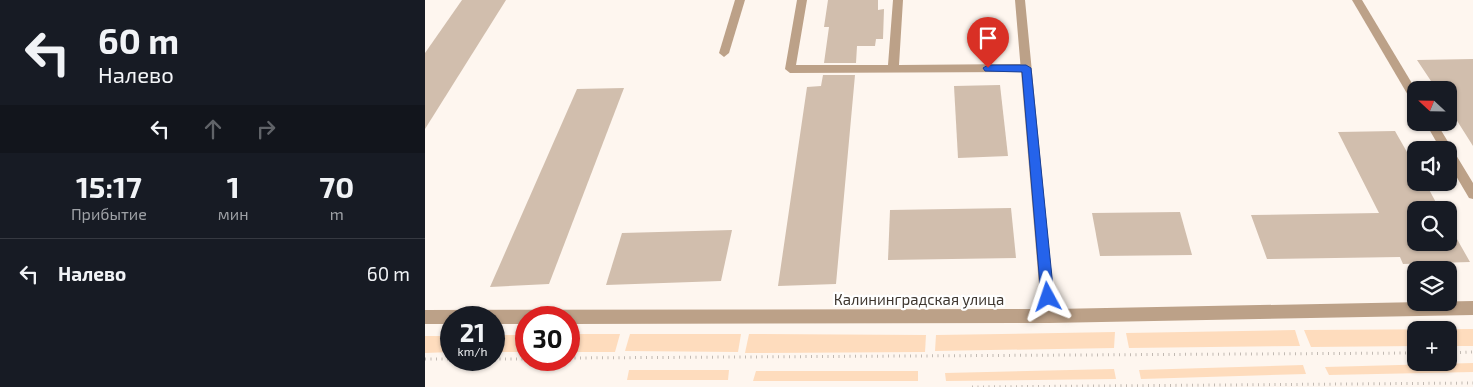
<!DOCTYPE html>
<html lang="ru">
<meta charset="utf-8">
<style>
body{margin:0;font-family:"Exo 2",sans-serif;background:#20242c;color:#f1f3f6;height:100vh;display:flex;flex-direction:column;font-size:19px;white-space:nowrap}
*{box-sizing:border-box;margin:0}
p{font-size:16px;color:#9ea1a6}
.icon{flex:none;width:28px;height:28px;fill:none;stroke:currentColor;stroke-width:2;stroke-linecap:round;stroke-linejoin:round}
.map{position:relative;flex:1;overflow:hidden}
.side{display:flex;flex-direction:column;background:#171b24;width:425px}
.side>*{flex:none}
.top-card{background:#171b24;color:#f1f3f6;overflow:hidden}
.needle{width:32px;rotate:292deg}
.tools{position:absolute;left:982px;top:81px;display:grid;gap:10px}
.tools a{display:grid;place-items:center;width:50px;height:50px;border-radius:10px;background:#171b24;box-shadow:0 1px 4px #0004;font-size:25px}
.speed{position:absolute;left:15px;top:306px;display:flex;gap:10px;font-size:25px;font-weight:700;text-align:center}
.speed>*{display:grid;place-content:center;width:65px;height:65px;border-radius:50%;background:#171b24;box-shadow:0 1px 4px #0004;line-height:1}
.speed small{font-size:12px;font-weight:400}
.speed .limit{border:8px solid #d22;background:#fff;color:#111}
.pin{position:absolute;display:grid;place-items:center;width:42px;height:42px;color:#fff;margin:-51px -21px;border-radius:50% 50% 50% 0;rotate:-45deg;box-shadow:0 0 5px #0007}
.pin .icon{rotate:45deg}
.me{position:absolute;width:55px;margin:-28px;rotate:355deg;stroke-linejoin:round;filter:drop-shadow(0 0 4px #0008)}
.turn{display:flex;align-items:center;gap:18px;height:105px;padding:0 15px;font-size:22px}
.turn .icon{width:65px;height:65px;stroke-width:2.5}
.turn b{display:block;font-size:35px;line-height:42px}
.lanes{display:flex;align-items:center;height:48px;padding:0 15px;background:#0003;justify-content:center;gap:25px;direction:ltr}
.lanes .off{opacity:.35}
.eta{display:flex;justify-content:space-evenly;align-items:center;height:85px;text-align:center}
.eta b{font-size:30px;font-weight:700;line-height:35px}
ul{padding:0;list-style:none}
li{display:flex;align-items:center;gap:15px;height:70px;padding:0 15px;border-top:1px solid #363941}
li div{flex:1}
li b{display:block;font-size:19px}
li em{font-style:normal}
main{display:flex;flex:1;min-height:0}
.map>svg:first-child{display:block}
.green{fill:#fedcbd}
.building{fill:#d1bead}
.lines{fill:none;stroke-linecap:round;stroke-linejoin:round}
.path{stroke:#c2bab3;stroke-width:3;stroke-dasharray:1 4.5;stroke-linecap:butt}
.service{fill:#bca188;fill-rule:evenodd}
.minor{fill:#bca188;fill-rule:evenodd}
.route{fill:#2563eb;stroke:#184099}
.labels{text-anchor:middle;stroke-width:4.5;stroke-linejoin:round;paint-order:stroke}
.street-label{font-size:15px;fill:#3f3730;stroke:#fff}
</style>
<main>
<section class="side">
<div class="top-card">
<div class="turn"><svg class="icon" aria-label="left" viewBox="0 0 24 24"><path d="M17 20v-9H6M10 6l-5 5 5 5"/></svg><div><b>60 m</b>Налево</div></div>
<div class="lanes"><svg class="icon" aria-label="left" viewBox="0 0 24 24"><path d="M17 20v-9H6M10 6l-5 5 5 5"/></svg><svg class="icon off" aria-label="ahead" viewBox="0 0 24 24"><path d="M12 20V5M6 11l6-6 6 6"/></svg><svg class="icon off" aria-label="right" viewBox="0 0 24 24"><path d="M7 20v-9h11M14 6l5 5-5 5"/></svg></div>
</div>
<div class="eta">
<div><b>15:17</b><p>Прибытие</p></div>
<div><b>1</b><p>мин</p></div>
<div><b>70</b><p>m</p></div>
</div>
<ul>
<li><svg class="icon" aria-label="left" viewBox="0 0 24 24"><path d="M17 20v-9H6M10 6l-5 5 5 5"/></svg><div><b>Налево</b></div><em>60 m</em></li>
</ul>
</section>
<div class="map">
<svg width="1048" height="387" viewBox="0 0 1048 387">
<rect width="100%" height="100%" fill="#fef6ef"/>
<g class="green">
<path d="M1048,329V346H1024V330H991V346L886,347L879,330Z"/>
<path d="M870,330L875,346L704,348L701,333Z"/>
<path d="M690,332L689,348L510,351L511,335Z"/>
<path d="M144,334H195L190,352H144Z"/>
<path d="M205,334H316L313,352L200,351Z"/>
<path d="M324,334L501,335L500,352L320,353Z"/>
<rect x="69" y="335" width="32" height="17"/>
<path d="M0,336H26V352L0,353Z"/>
<path d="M1048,363V372L904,375L900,367Z"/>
<path d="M878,365L881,374L716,379L714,370Z"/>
<path d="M689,369L691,379L521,381L520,373Z"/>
<path d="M204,370H304L303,380H202Z"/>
<path d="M331,371H493V381H328Z"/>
</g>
<g class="building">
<path d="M37,0H81L0,129V53Z"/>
<path d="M403,0H453V10L459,9L458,39H451L450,46H432L431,63H399L404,27H399Z"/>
<path d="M1048,59V146L1024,108V90H1012L992,60Z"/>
<path d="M398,75H430L411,284L353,286L382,87L396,86Z"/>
<path d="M575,85L583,156L533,158L529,86Z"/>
<path d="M199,88L124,284L65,287L152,89Z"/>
<path d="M970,131L991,168V182H1000L1015,210H991V242H1024V225L1045,262L978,264L975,257L842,259L826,215L954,213L913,132Z"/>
<path d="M586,208L591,258L463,260L465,210Z"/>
<path d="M755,212L767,255L675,256L667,213Z"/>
<path d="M307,230L296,281L181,285L197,233Z"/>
</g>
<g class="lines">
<g class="path">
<path d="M1024,353L1048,352"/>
<path d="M144,358L991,353"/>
<path d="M0,359H26"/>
<path d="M69,359H101"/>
<path d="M547,387L1048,383"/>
</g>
<g class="service">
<path d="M310,0H320L304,53L299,57L294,53Z"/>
<path d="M372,0H382L371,65H463L468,0H478L474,65L601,64L606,68L601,72L365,73L360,69Z"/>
</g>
<g class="minor">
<path d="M590,0H600L630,309L1048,301V315L624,323L144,324V318H101V324H69V318H26V324H0V310L616,309Z"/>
<path d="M927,0H937L991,90V103L987,102Z"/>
<path d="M1000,122H1011L1048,183V199L1044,198L1024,164V150H1016Z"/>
</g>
</g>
<path class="route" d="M563,65H601L606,68L629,297L627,301L623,303L618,301L616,297L597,72L560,71L558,68Z"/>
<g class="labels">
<g class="street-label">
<text x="494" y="305">Калининградская улица</text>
</g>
</g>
</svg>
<div class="tools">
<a><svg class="needle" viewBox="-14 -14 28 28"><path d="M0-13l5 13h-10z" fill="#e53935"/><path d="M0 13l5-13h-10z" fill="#9ea1a6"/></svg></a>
<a><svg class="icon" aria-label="sound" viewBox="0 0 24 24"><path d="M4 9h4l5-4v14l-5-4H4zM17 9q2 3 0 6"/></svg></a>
<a><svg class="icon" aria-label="search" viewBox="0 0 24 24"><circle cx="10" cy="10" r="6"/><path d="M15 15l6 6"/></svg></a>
<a><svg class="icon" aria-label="layers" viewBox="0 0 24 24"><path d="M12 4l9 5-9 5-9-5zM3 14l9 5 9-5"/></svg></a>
<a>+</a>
</div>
<div class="speed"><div>21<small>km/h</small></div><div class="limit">30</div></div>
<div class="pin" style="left:563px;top:68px;background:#d93025"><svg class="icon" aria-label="arrive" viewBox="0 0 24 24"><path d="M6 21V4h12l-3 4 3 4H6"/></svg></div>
<svg class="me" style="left:623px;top:297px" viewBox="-20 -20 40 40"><path d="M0-17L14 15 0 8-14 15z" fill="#2563eb" stroke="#fff" stroke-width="4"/></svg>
</div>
</main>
